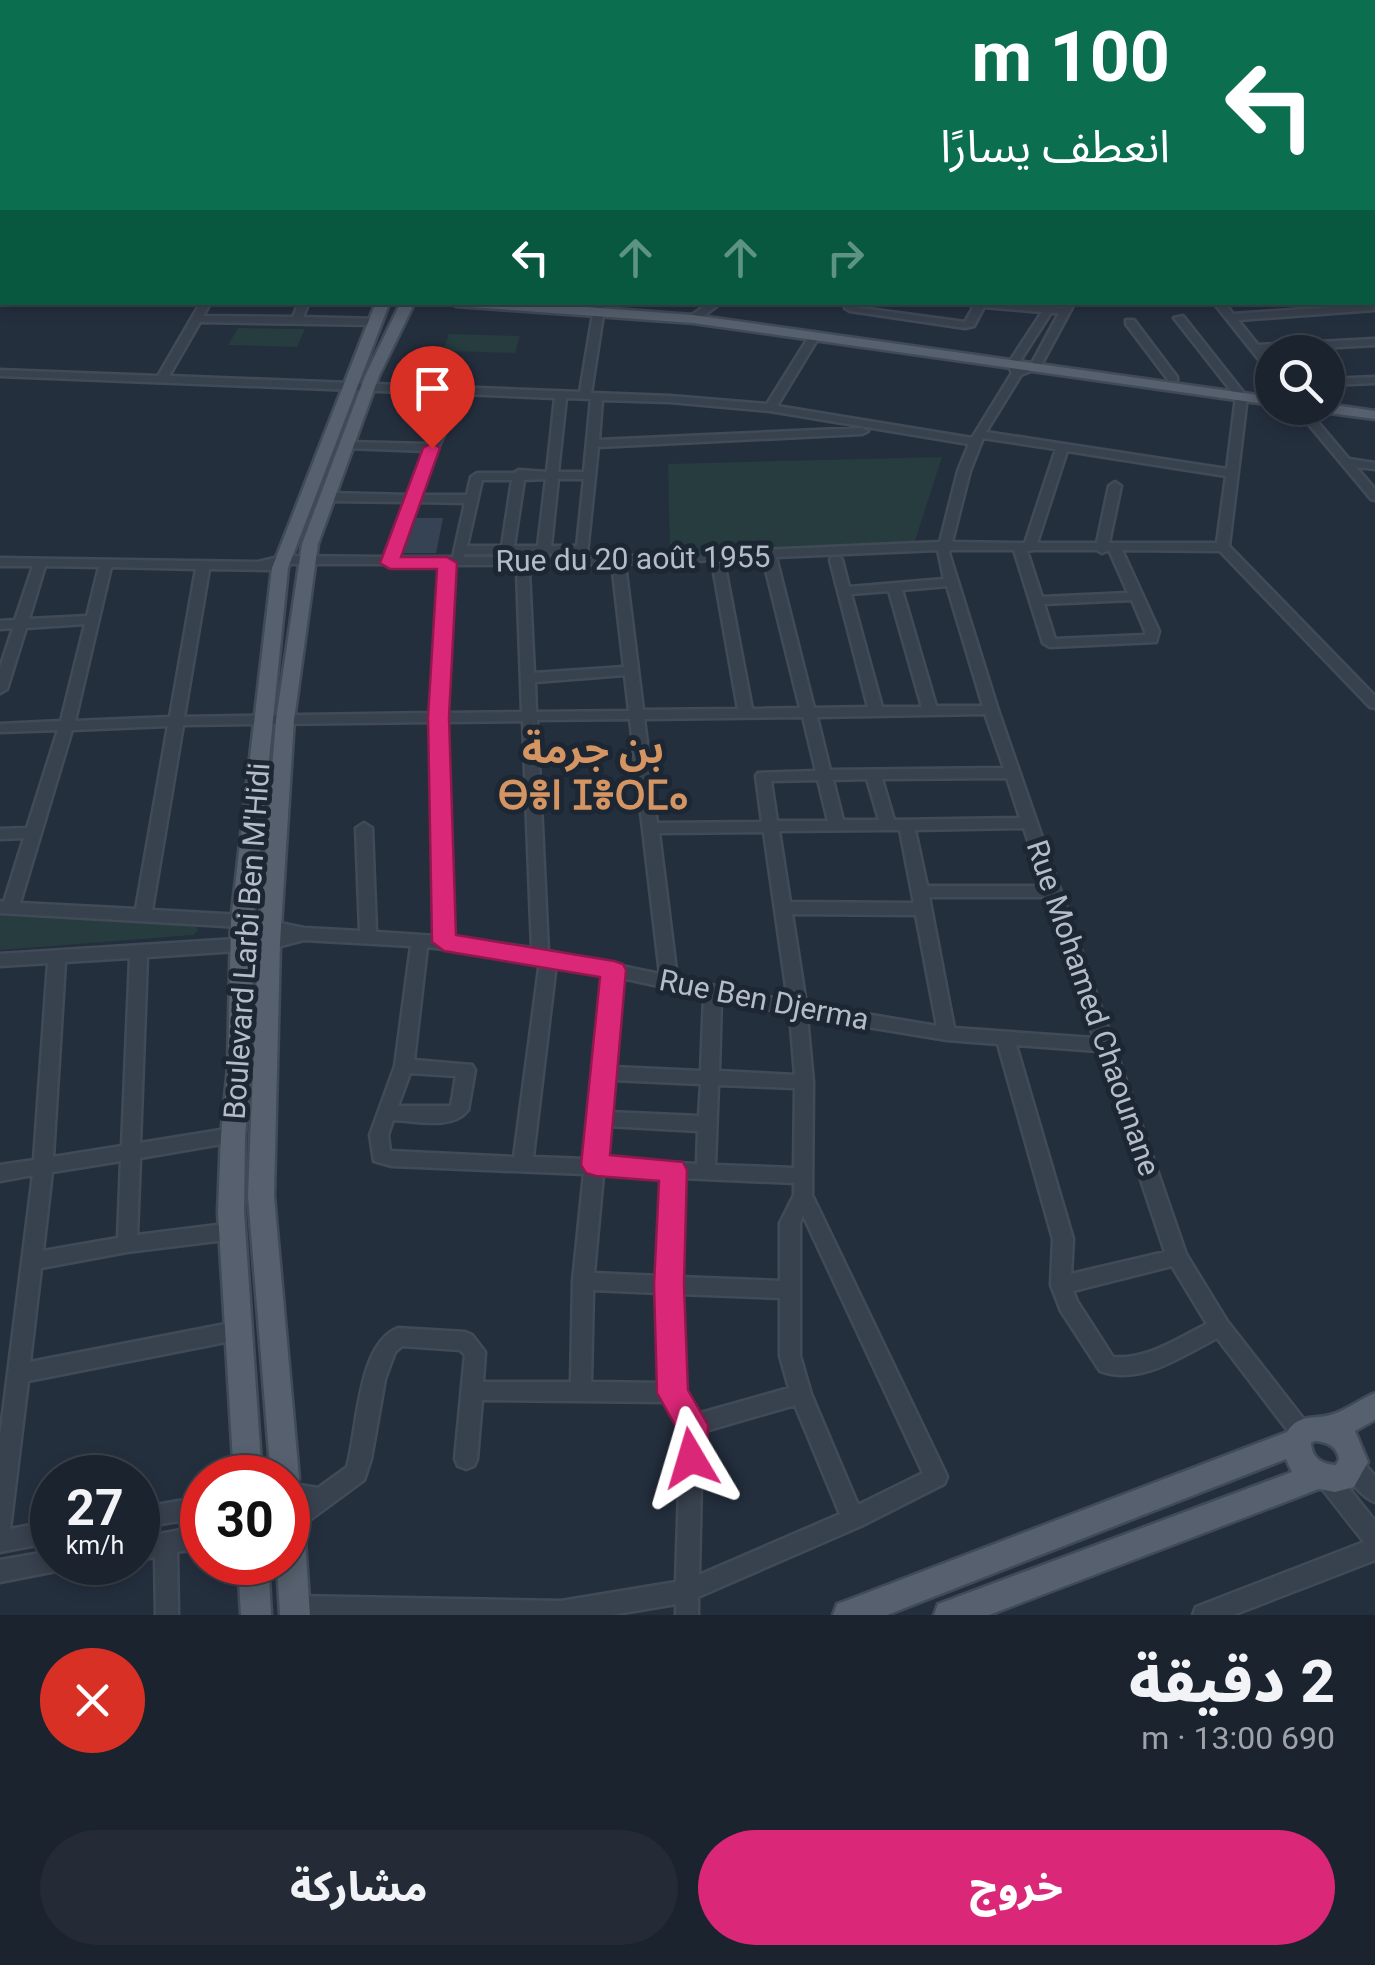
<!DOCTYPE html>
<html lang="ar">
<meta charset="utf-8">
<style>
body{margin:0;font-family:Roboto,"Noto Sans Arabic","Noto Sans Tifinagh",sans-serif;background:#242b36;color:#f1f3f6;direction:rtl;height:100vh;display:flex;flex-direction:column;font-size:38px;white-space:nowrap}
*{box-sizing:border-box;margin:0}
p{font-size:32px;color:#a0a4aa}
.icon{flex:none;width:55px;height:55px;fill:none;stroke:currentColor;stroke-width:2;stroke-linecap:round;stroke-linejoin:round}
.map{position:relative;height:1615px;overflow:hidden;direction:ltr}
.side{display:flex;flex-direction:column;background:#1b232e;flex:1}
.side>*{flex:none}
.banner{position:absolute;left:0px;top:0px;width:1375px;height:305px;box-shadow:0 5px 15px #0003,0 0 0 2px #39404a;direction:rtl;background:#0b6e4f;color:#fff;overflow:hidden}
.buttons{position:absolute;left:1255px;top:335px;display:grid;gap:20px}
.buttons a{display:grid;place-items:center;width:90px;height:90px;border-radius:50%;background:#1b232e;box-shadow:0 5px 15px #0003,0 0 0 2px #39404a;font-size:50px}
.speed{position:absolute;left:30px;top:1455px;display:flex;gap:20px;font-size:50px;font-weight:700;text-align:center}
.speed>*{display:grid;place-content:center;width:130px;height:130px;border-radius:50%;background:#1b232e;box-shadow:0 5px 15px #0003,0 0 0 2px #39404a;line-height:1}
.speed small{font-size:25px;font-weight:400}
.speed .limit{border:15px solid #d22;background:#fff;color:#111}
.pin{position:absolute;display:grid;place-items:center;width:85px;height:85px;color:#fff;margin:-102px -42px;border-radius:50% 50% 50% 0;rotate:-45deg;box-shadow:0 0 10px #0007}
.pin .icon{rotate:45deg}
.me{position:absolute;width:110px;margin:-55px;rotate:353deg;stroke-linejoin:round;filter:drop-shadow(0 0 8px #0008)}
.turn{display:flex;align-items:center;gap:35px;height:210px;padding:0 40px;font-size:45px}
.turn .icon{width:130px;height:130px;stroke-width:2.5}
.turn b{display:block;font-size:70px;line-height:85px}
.lanes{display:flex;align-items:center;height:95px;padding:0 40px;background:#0003;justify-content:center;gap:50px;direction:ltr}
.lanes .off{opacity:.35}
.round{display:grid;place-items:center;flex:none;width:105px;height:105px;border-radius:52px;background:#242b36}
.overview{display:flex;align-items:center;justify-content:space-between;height:170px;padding:0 40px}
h1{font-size:60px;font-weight:800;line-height:75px}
.action{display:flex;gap:20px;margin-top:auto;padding:20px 40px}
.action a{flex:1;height:115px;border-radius:60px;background:#db2777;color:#fff;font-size:40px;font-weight:800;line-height:115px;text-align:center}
.action a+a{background:#242b36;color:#f1f3f6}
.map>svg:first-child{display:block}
.green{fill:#263c3f}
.building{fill:#364354}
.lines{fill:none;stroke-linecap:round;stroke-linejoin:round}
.minor-casing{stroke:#414a57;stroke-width:5}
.major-casing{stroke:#414a57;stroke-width:5}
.highway-casing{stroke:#434c59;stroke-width:6}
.minor{fill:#38414e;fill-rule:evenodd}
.major{fill:#56606e;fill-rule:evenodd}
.highway{fill:#746855;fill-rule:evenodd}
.route{fill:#db2777;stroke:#8e194d;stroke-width:2.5}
.labels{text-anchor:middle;stroke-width:10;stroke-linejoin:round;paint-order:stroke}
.street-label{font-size:30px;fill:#b4bcc9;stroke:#1d2633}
.district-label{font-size:40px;font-weight:bold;fill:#d59563;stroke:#1d2633}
</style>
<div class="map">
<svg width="1375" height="1615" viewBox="0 0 1375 1615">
<rect width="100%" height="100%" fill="#242f3e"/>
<g class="green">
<path d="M238,328L305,329L297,347L228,345Z"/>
<path d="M449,334L520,336L515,353L443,351Z"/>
<path d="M942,457L914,544L670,551L668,464Z"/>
<path d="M11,913L197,926L198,930L193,935L0,950V915Z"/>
</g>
<path class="building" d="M416,518H443L436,553H403Z"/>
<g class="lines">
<g class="minor-casing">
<g id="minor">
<path d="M225,0H233L231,2H225Z"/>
<path d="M373,0H381L379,2H373Z"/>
<path d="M432,0H440V2H433Z"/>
<path d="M636,0H660L663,2H643Z"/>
<path d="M806,0H814L816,2H808Z"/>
<path d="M913,0H1013L1009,2H917Z"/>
<path d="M1049,0H1129L1125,2H1047Z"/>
<rect x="0" y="12" width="2" height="7"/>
<rect x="0" y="26" width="2" height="4"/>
<path d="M0,124L2,125V129L0,130Z"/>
<path d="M1375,136V142H1372V137Z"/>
<path d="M1372,162H1375V168L1372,167Z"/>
<rect x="0" y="172" width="2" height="6"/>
<path d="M1372,196L1375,197V203L1372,202Z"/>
<rect x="1372" y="216" width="3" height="6"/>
<path d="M1375,257V263L1372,264V258Z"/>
<path d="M2,276V285L0,286V277Z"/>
<path d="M201,302H211L203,316L293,317L299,302H309L303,317L377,319L382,322L377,325L200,322L169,376L580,392L595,302H605L591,393L670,396L767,404L810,335L815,332L820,335L777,406L972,438L1012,373L1008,364L1042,312L984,307L974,326L965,328L850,311L845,308L846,306L965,322L974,306L960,302H1005L1045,306L1047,303L1053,302L1055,307L1062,308L1065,302H1075L1040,367L1021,375L986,432L1227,469L1236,397L1174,318L1183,316L1247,397L1229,546L1375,696V708L1370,707L1220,551L1122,550L1159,631L1156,642L1050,647L1043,643L1014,550H950L949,553L998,710L1186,1254L1227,1321L1309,1426L1313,1433L1309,1440L1302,1443L1295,1440L1217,1338C1182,1356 1140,1386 1100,1371L1061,1311L1051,1285L1053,1239L998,1044L947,1040L807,1017L813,1082L812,1195L944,1470L947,1477L944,1484L861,1526L698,1597V1615H676V1604L611,1615H286L283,1607L286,1599L294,1596L561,1601L676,1582L681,1427L667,1402L482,1400L477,1459L474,1466L466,1469L458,1466L455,1459L465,1355L460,1350L402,1346L395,1352L385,1379L371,1459L364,1480L296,1530L288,1533V1510L295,1505L288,1503V1483L318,1488L347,1467C358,1430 357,1344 398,1328L465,1332L472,1335L485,1352L483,1382H571L573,1281L584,1174L392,1166L374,1161L370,1135L395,1066L411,946L304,940L269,949L147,957L140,1143L233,1128L239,1130L242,1135L239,1140L233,1142L140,1158L137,1235L233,1223L240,1225L243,1231L240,1237L233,1239L127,1252L41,1268L30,1362L241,1321L248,1324L251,1330L248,1336L241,1339L28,1381L10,1529L52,1521V1542L0,1552V1437L33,1175L0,1181V1165L34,1160L48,963L0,966V954L269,937L279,935L242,927L0,913V901L4,902L24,838L0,839V829L27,828L58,730L0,732V724L61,721L85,624L26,628L7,689L0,693V668L13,628L0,629V621L15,620L33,566H0V558L258,562L283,556L385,557L406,502L328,501L322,497L328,493L409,495L425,451L347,448L341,445L347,442L428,444L452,394L0,376V370L158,376ZM1051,313H1059L1031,365L1020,368L1018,364ZM463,394L555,398L547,472L519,470L514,473H477L471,477L467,495H421L438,448ZM566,398L591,399L584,472H558ZM602,400L670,402L770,411L969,444L958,471L940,542L583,558L463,557L465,554L587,553L598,447L862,434L868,431L862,428L599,440ZM983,438L1056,449L1025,543L952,542L970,471ZM1067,451L1226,476L1217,543H1109L1121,486L1115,482L1109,486L1097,543H1037ZM546,479L538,546H514L524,480ZM558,479H584L577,546H551ZM482,480H512L502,546H467ZM418,502L465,503L453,557H398ZM938,550L944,579L849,587L842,560L840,557H832L830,560L868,707L814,708L776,557ZM1034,550H1097L1102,553L1109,550L1128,593L1042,597L1027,551ZM763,558L800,708L752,709L725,567L719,563L713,567L738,709L643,710L625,564ZM283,564H384L389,567L394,565H441L432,713L184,717L209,569L270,570ZM612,564L624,667L534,673L529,572L523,568L519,569L517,572L522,712L446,713L453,565ZM45,566L99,567L87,616L29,619ZM111,567L196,569L170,717L75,721ZM947,586L983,706H936L902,590ZM889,591L922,707H882L851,594ZM1132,600L1145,631V635L1055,639L1044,604ZM625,675L629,711L536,712L535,682ZM985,714L1004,768L830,770L817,717ZM803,717L816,771L758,773L756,776L762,822L657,823L644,719ZM630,719L660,974L548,951L537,720ZM523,721L532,948L452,937L446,722ZM432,722L436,936L376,932L372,828L364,823L356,828L360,931L304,928L242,915L152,910L183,725ZM168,726L136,909L20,903L72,730ZM1007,778L1020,818L894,820L882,779ZM867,779L879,820H843L833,780ZM818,780L828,821H777L771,781ZM1024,828L1043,886H927L915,830ZM884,830H900L914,903L790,902L779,831ZM764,832L788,1001L677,978L659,833ZM929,897H1046L1094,1038L954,1028ZM792,914L916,915L937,1026L806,1004ZM427,947L540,961L514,1157L390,1151L388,1135L393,1120C417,1121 453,1130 468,1110L475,1070L472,1065L414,1060ZM130,958L122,1146L53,1157L65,962ZM556,964L605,975L586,1159L533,1157ZM622,978L704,996L701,1071L613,1067ZM721,999L790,1014L795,1075L719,1071ZM1016,1045L1098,1051L1165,1252L1071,1274L1073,1239ZM410,1073L456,1076L451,1106H398ZM612,1080L701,1084L699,1116L609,1112ZM718,1085L795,1088L794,1168L715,1165ZM607,1126L698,1131L697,1164L604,1160ZM121,1161L118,1238L43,1251L52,1172ZM603,1175L663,1178L660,1276L594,1273ZM682,1178L794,1183V1195L780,1223V1281L679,1277ZM803,1215L923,1473L858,1505L811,1394L800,1356V1223ZM1172,1266L1207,1324C1178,1338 1147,1360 1113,1357L1077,1301L1073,1291ZM593,1290L659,1293L662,1383L591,1382ZM679,1294L780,1298V1356L789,1388L697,1414L683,1391ZM795,1405L840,1514L699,1575L702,1432Z"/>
<path d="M710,302H722L697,321H689V317Z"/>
<path d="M1213,302H1224L1233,314L1375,304V310L1238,320L1258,345L1375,339V345L1263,351L1272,363V372L1268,371Z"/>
<path d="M1126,320H1134L1177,377V381H1169L1126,324Z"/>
<path d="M1375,377V383L1328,385V379Z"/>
<path d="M1295,408H1306L1349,459L1375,463V469L1356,467L1375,489V500L1371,499Z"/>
<path d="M1353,1457L1361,1460L1375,1476V1502C1362,1497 1348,1480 1342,1467L1345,1460Z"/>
<path d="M1328,1469L1336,1472L1375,1521V1560L1233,1615H1193L1196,1607L1364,1542L1320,1486L1317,1479L1320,1472Z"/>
<path d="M202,1497V1517L138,1528V1508Z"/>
<path d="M202,1526V1548L177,1552L178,1615H156L155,1557L138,1560V1538Z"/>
<path d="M52,1551V1562H64L61,1570L0,1582V1560Z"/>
</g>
</g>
<g class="major-casing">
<g id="major">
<rect x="0" y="287" width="2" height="8"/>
<path d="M376,302L389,304L288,568L253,921L252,1068L245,1135L244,1212L262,1478H234L218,1212L221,1135L228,1068L231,921L272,568Z"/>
<path d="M401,302L414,304L379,376L318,544L294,720L280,943L274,1196L299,1478L296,1486L302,1497L310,1615H280L277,1562H288V1478H271L248,1196L258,943L276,720L302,544L365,376Z"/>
<path d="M450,302H519L693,315L1272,397V405L693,323L456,306Z"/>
<path d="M1328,404L1375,411V419L1322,412L1315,408H1328Z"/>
<path d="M1375,1393V1420L1355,1431L1368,1462L1354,1487L1335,1492L1319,1489L989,1615H934L938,1604L949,1600L1292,1472L1286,1459L887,1615H833L837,1604L848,1600L1287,1432C1299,1413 1314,1420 1330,1415C1346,1411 1360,1399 1375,1393ZM1315,1441C1327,1442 1337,1446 1339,1459L1336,1465C1321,1464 1312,1458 1311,1443Z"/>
<path d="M238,1562H268L271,1615H241Z"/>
</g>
</g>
<g class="highway-casing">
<g id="highway">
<path d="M729,0H755L756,2H731Z"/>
<path d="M768,0H794L795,2H770Z"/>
<rect x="1372" y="125" width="3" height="8"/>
</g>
</g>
<use href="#minor" class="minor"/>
<use href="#major" class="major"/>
<use href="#highway" class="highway"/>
</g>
<path class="route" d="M432,443L440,448L401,557H447L457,563L449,717L456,935L614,961L623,964L626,970L610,1155L683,1162L687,1170L684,1285L688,1390L708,1425L707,1458L702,1469L691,1473L680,1469L675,1458L676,1427L657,1393L654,1285L659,1181L596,1176L586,1173L581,1165L600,977L444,951L432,942L428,717L437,569H390L380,563L423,448Z"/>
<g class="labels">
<g class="street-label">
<text transform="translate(633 559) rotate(-1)" y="10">Rue du 20 août 1955</text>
<text transform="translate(247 941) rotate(-86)" y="10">Boulevard Larbi Ben M'Hidi</text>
<text transform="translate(764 1000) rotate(11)" y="10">Rue Ben Djerma</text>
<text transform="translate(1093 1008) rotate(71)" y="10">Rue Mohamed Chaounane</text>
</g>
<g class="district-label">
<text x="593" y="763">بن جرمة<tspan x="593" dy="46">ⴱⴻⵏ ⵊⴻⵔⵎⴰ</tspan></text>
</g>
</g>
</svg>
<div class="buttons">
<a><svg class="icon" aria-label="search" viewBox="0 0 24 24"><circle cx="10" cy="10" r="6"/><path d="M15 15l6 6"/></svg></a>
</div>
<div class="speed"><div>27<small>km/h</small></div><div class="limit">30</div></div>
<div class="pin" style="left:432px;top:448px;background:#d93025"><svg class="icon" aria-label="arrive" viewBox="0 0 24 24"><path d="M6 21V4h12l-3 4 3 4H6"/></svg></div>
<svg class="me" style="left:691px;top:1458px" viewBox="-20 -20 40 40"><path d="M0-17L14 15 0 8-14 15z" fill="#db2777" stroke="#fff" stroke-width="4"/></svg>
<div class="banner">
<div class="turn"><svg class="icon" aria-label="left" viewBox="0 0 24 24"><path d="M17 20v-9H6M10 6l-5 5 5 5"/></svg><div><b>100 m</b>انعطف يسارًا</div></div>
<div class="lanes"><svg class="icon" aria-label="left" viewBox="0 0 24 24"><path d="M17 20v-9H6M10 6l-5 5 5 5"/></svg><svg class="icon off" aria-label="ahead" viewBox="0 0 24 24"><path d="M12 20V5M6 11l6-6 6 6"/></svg><svg class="icon off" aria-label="ahead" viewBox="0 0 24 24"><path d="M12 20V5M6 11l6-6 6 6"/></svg><svg class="icon off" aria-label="right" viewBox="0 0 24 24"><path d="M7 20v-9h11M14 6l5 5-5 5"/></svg></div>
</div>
</div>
<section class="side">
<div class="overview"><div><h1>2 دقيقة</h1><p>690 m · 13:00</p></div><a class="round" style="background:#d93025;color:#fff"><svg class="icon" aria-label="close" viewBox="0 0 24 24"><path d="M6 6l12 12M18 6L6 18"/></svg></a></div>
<div class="action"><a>خروج</a><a>مشاركة</a></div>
</section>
